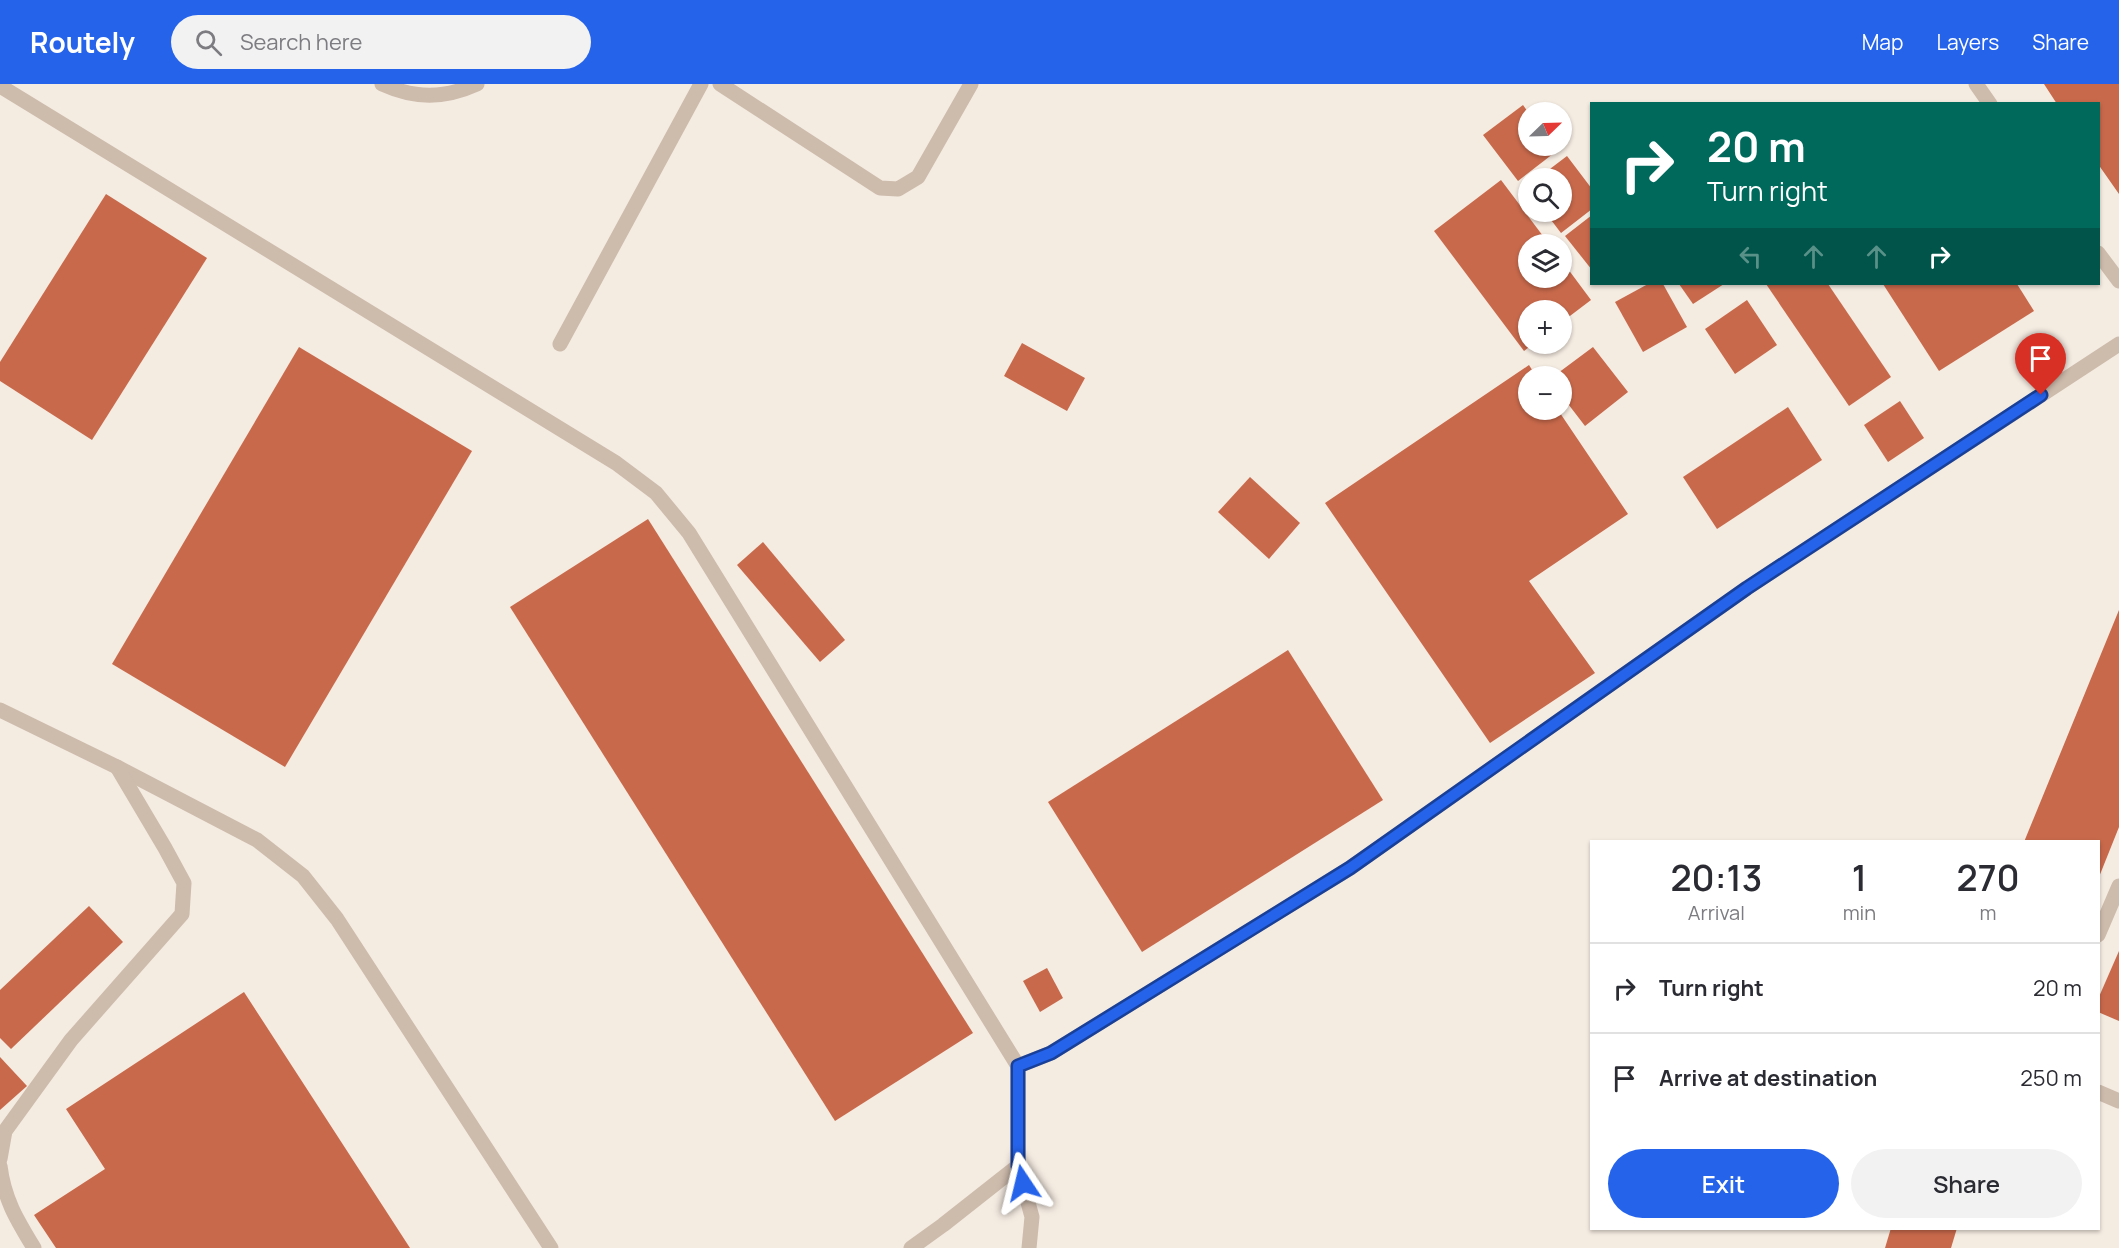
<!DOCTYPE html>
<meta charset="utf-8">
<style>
body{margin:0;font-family:Manrope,sans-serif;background:#f2f2f3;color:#2b2b33;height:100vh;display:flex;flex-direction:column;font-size:22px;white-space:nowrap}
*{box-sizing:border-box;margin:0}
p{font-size:20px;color:#7c7c81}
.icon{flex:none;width:33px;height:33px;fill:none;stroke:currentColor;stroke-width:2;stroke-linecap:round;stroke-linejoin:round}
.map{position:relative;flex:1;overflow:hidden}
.drawer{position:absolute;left:1590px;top:756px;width:510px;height:390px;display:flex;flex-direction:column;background:#fff;border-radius:0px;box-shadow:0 2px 4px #0004}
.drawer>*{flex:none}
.hud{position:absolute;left:1590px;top:18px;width:510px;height:183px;border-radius:0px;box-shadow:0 2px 4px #0004;background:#00695c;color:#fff;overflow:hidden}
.needle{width:39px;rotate:67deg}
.controls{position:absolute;left:1518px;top:18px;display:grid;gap:12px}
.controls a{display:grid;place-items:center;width:54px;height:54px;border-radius:50%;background:#fff;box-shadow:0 2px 4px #0004;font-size:30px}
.pin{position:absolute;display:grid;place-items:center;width:51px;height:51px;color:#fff;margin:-62px -26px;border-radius:50% 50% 50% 0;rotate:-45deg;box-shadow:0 0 6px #0007}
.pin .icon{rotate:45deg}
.me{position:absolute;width:66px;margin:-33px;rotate:350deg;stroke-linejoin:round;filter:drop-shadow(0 0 4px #0008)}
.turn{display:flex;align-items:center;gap:21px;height:126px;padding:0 18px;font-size:27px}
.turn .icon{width:78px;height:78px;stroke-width:2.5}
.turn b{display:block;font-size:42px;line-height:51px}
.lanes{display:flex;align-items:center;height:57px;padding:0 18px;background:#0003;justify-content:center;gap:30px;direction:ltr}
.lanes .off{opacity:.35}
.eta{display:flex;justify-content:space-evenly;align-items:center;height:102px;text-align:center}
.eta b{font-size:36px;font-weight:600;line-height:42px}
.button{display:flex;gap:12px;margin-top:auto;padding:12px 18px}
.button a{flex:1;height:69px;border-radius:36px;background:#2563eb;color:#fff;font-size:24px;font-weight:600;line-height:69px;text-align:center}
.button a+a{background:#f2f2f3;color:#2b2b33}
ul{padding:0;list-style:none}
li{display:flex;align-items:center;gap:18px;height:90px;padding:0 18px;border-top:2px solid #e1e1e2}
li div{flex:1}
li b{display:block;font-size:22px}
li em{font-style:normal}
header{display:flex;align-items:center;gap:36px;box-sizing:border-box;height:84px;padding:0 30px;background:#2563eb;color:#fff}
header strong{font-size:28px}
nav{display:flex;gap:33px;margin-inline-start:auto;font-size:21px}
.search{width:420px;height:54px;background:#f2f2f3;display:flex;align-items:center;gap:15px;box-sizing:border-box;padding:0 21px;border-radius:33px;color:#7c7c81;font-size:22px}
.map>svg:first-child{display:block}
.building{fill:#c8694b}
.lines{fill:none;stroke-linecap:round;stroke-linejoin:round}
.service{stroke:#cdbbac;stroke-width:15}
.minor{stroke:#cdbbac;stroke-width:15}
.route-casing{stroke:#184099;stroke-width:15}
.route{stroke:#2563eb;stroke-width:10}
</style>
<header>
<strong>Routely</strong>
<div class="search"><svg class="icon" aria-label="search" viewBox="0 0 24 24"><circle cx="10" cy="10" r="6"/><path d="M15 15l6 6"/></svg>Search here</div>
<nav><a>Map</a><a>Layers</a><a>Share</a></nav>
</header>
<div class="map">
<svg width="2119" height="1164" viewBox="0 0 2119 1164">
<rect width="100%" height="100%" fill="#f4ebe1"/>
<g class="building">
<path d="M2044,0H2119V110L2098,80V20H2057Z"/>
<path d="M1523,21L1528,28V62H1555L1558,66L1518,97L1483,51Z"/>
<path d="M1567,72L1592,105V125L1561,149L1545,128H1562V94H1538Z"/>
<path d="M1501,96L1549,160H1528V194H1562V177L1591,216L1562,238V226H1528V260H1533L1524,267L1434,147Z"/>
<path d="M106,110L207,174L92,356L0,297V278Z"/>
<path d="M1592,131V186L1565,152Z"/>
<path d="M1648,200H1663L1687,243L1643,268L1615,218Z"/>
<path d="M1679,200H1724L1693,220Z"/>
<path d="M1766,200H1828L1891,293L1849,322Z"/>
<path d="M1883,200H2017L2034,227L1939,287Z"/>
<path d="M1747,216L1777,261L1735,290L1705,245Z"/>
<path d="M1022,259L1085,294L1067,327L1004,292Z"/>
<path d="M299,263L472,367L285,683L112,580Z"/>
<path d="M1593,263L1628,308L1585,342L1562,312V292H1554Z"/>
<path d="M1529,281L1536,292H1528V326H1558L1628,430L1529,497L1595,589L1490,659L1325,419Z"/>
<path d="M1900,317L1924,354L1888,378L1864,341Z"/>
<path d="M1788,323L1822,376L1717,445L1683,393Z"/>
<path d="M1250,393L1300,439L1269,475L1218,428Z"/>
<path d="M648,435L973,949L835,1037L510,523Z"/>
<path d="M763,458L845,556L820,578L737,481Z"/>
<path d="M2119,526V743L2099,793L2098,758H2024Z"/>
<path d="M1288,566L1383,716L1142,868L1048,718Z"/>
<path d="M89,822L123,858L11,965L0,954V906Z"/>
<path d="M2119,867V937L2098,928V915Z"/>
<path d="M1047,884L1063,914L1040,928L1023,897Z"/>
<path d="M244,908L410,1164H56L34,1131L105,1085L66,1025Z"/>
<path d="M0,973L27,1002L0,1026Z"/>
<path d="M1891,1144H1957L1951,1164H1885Z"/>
</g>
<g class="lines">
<g class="service">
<path d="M382,0C415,15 444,15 477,0"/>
<path d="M720,0L880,104L898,105L918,93L971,0"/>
<path d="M1976,0L1990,20"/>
<path d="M2098,169L2119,197"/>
<path d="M560,260L701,0"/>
<path d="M2098,851L2119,802"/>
<path d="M2098,1008L2119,1017"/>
</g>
<g class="minor">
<path d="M0,2L616,379L656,409L689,449L1018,982"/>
<path d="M0,626L117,683L257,756L303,792L337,835L551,1164"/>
<path d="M0,1075L5,1047L71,956L182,830L184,799L165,764L117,683"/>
<path d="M0,1082C4,1115 17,1136 34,1164"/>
<path d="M1018,1082L1032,1133L1029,1164"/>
<path d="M911,1164L943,1141L1018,1082V982L1051,969L1350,784L1747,504L2119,260"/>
</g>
</g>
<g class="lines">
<g class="route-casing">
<path id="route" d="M1023,1099L1018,1082V982L1051,969L1350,784L1747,504L2041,311"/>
</g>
<use href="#route" class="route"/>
</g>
</svg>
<div class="controls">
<a><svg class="needle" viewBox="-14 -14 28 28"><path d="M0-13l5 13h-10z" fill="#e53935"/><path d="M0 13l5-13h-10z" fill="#7c7c81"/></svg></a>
<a><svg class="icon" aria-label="search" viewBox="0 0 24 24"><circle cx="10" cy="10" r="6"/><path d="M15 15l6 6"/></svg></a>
<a><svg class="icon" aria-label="layers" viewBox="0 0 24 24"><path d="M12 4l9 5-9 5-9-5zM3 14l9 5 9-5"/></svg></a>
<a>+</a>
<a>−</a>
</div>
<div class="pin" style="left:2041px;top:311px;background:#d93025"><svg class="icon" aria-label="arrive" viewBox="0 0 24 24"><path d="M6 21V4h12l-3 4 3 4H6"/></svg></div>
<svg class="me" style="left:1023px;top:1099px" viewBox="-20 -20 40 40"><path d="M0-17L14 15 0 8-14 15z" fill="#2563eb" stroke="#fff" stroke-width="4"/></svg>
<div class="hud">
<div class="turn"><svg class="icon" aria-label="right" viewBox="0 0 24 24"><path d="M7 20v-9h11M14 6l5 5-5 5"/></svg><div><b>20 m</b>Turn right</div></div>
<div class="lanes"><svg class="icon off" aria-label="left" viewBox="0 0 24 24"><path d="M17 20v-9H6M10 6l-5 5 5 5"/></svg><svg class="icon off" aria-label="ahead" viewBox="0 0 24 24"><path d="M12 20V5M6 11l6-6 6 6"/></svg><svg class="icon off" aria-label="ahead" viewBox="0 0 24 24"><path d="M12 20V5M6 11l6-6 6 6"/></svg><svg class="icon" aria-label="right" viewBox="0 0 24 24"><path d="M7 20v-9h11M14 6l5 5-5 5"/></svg></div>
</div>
<section class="drawer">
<div class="eta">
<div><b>20:13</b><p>Arrival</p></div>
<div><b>1</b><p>min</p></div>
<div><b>270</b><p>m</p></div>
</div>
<ul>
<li><svg class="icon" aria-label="right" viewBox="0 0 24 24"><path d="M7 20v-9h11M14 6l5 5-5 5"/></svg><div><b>Turn right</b></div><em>20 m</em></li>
<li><svg class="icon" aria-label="arrive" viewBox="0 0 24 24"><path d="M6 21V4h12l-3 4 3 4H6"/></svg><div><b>Arrive at destination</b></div><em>250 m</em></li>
</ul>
<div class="button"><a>Exit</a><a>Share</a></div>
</section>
</div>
